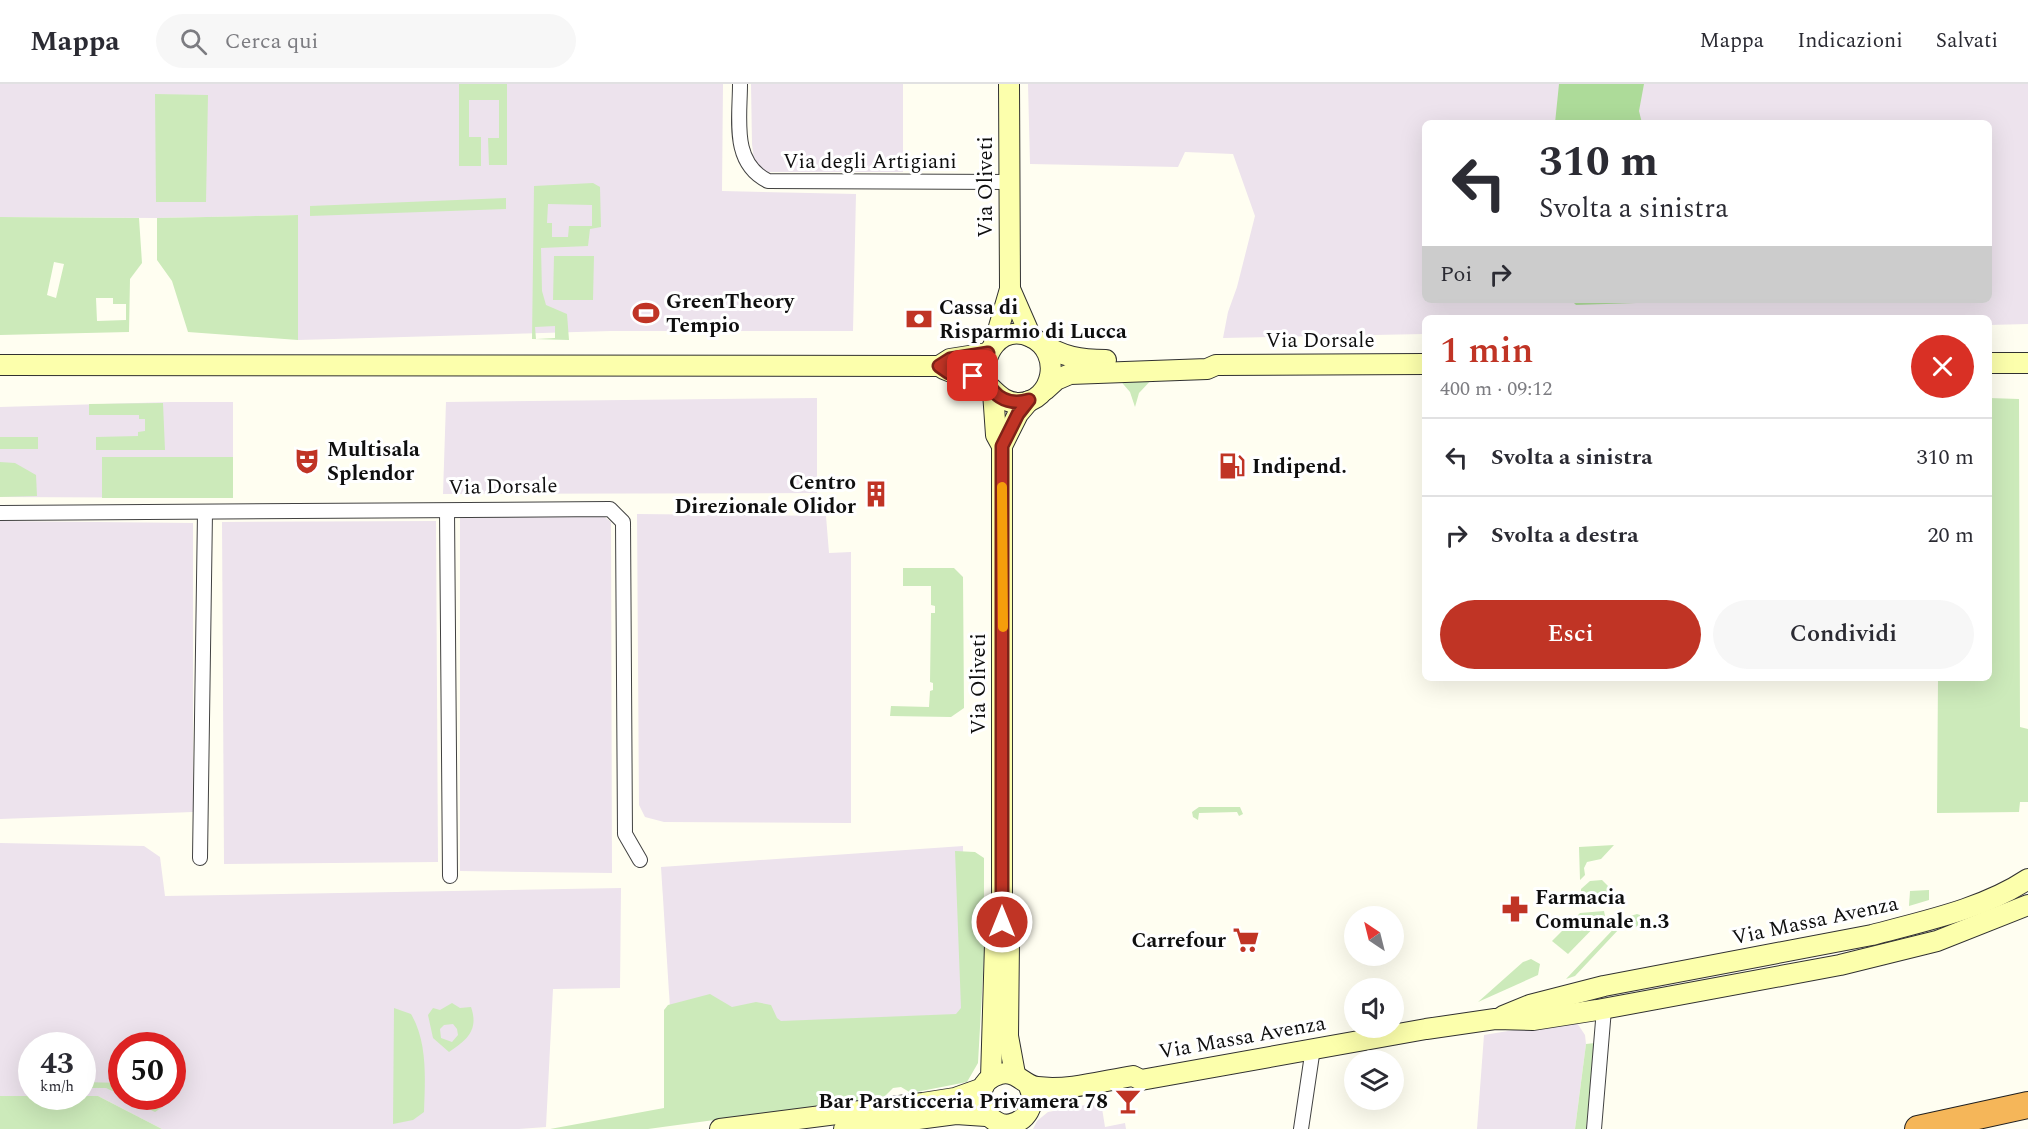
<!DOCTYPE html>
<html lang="it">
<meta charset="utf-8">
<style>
body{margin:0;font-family:Spectral,serif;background:#f7f7f7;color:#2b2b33;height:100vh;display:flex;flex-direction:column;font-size:22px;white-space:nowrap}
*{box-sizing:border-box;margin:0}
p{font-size:20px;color:#7c7c81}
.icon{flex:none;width:33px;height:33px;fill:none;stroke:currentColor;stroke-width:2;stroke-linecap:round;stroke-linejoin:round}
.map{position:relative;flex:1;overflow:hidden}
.sheet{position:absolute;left:1422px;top:231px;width:570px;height:366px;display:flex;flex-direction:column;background:#fff;border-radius:9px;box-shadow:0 6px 24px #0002}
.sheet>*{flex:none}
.hud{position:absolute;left:1422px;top:36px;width:570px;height:183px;border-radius:9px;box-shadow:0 6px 24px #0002;background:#fff;color:#2b2b33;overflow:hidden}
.needle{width:39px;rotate:325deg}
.fabs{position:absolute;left:1344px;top:822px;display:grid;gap:12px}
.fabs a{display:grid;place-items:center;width:60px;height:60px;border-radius:50%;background:#fff;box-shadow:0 6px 24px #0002;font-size:30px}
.speed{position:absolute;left:18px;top:948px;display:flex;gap:12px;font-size:30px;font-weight:700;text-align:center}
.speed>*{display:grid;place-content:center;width:78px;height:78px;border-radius:50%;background:#fff;box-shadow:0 6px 24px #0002;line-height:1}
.speed small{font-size:15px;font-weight:400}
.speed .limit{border:9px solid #d22;background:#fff;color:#111}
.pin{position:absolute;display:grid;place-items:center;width:51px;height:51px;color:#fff;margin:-26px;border-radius:12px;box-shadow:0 3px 9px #0006}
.me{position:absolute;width:66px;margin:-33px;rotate:0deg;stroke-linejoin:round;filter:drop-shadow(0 0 4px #0008)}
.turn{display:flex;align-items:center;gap:21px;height:126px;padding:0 18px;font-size:27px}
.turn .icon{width:78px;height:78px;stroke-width:2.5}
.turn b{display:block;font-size:42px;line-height:51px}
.then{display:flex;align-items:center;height:57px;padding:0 18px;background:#0003;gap:12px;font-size:22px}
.round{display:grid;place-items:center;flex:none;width:63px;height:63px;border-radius:32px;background:#f7f7f7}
.overview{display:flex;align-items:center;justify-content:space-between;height:102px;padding:0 18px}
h1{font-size:36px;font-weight:600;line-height:45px;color:#c03425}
.cta{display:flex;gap:12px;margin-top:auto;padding:12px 18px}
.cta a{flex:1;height:69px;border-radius:36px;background:#c03425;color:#fff;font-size:24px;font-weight:600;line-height:69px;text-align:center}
.cta a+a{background:#f7f7f7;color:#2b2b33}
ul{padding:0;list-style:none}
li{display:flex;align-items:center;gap:18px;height:78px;padding:0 18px;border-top:2px solid #e1e1e2}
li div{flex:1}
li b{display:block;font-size:22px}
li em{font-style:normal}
header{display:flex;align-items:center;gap:36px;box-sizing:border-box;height:84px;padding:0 30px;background:#fff;border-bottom:2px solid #e1e1e2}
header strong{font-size:28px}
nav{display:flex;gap:33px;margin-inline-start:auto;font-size:21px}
.search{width:420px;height:54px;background:#f7f7f7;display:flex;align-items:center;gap:15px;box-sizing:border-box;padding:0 21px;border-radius:33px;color:#7c7c81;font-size:22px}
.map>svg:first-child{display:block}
.industrial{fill:#ede3ed;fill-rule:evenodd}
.green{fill:#cceaba;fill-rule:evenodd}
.forest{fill:#addb99}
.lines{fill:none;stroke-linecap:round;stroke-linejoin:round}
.street-casing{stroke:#424242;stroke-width:16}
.secondary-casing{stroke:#313131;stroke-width:22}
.highway-casing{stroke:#202020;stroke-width:28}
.street{stroke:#fff;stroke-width:14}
.secondary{stroke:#fcffac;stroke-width:20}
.highway{stroke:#f5b659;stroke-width:26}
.route-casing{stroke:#7d2218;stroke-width:15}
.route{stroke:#c03425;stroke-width:10}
.slow{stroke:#f59e0b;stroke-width:10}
.labels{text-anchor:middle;stroke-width:6;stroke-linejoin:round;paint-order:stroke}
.street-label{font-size:21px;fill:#0f0f0f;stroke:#fff}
.poi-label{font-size:21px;font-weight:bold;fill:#0f0f0f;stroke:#fff;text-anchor:start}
</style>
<header>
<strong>Mappa</strong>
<div class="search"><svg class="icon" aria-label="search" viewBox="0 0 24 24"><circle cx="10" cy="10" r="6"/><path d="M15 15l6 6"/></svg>Cerca qui</div>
<nav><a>Mappa</a><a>Indicazioni</a><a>Salvati</a></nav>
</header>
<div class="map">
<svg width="2028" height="1045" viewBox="0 0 2028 1045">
<rect width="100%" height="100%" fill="#fffef1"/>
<g class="industrial">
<path d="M0,0H723L722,107L856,110L853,247H611L298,256L297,131L157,134L0,133Z"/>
<path d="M751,0H903V88H763L754,76L752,60Z"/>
<path d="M1028,0H2028V240L1989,241V234H1425V250L1223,254L1228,228L1237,203L1255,132L1233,70L1185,68L1178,83L1030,80ZM1425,39H1989V216H1425Z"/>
<path d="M817,314V409L443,410L446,318Z"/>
<path d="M171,318H233V414L0,413V323Z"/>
<path d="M601,430L611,438L612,789L460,787V434Z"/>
<path d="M637,430L826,432L829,469L851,468V739L664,738L645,733L639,721Z"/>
<path d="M0,437L193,439V728L0,735Z"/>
<path d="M436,437L438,778L224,780L222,438Z"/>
<path d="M0,759L144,762L160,773L165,812L621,804L620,904L553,905L546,1043L519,1045H162L98,1012H83L82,962H32L31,1012H0ZM122,962H172V1012H122Z"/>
<path d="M963,762L966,979L677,1034L661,783Z"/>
<path d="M1575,936L1585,951L1586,960L1575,1045H1477L1484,951Z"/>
<path d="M1101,1018L1105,1043L1125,1039L1126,1045H1033L1037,1037L1048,1028Z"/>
</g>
<g class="green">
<path d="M459,0H507V81H489L488,54H499V16H469V53H481V82H459Z"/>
<path d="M155,10L208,11L206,118H156Z"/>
<path d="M593,99L600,103L601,143L590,145L588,162L541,164L542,207L546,221L567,230L569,256L532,255L534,102ZM548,120L592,121V142H569L568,153H552V139H547ZM555,242V254L536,255L535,243Z"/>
<path d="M506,114V125L310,132V122Z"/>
<path d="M298,131V256L188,248L172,197L157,176V134Z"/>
<path d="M0,133L139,134L142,179L130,195L129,248L0,251ZM54,178L64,180L56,214L47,211ZM96,214H113V220H126V236L97,237Z"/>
<path d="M554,172H594L593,216H553Z"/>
<path d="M1154,293L1139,309L1135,323L1130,308L1118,294Z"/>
<path d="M1989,314L2019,315L2020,643L2028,645V718H2020L2019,728L1937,729L1938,594H1989Z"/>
<path d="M163,319L165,366H96V353L138,352V348L145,347V335H139V331H89V320Z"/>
<rect x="0" y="353" width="38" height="12"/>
<rect x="102" y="373" width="131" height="41"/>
<path d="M0,378L15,379L36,391L37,412L0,413Z"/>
<path d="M903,484H954L963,493L964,624L951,633L890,632L891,622L929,623L930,607L933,606V599L930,598L931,529H935V522L931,521V502H903Z"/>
<path d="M1199,723H1240L1243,730L1239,732L1237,728L1199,729L1198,736L1193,733L1192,728Z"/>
<path d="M1614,761L1601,775L1587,778L1584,784L1585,791L1580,796L1579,763Z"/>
<path d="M955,767L975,768L984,774V873L978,979L967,998L911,1009L901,1003L893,1004L884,1013L648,1045H550L664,1024V926L668,921L710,910L732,923L756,918L771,921L777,934L781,937L956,930L961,924Z"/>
<path d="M1602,796L1615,809V819L1581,818V805L1590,797Z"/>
<path d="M1929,806V816L1909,822L1910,807Z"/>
<path d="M1604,827L1605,832L1568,870L1552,857L1580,829Z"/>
<path d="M1637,830L1640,831V842L1619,845L1575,892L1566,895L1624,834Z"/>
<path d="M1531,875L1540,880L1538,891L1478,918L1523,878Z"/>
<path d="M452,919L460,924L471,923C479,946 467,956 449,968L433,954L428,931L433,924L440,926ZM453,940L457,945L458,951L452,958L441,954L440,945L444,941Z"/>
<path d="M394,924L411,930C428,959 425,996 424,1028L413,1036L393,1040Z"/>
<path d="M1595,959L1586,1045H1575L1586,960Z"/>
<path d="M83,998L121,999V1011L106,1004H83Z"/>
<path d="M0,1012H98L162,1045H0Z"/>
<path d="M124,1013H165L161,1024L155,1028Z"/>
</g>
<g class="forest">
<path d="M1559,0H1644L1639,27L1642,39H1555Z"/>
<path d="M1571,216H1726L1576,221Z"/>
</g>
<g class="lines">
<g class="street-casing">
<g id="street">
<path d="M740,0C740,35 731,79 768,97L1009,98"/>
<path d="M447,427L450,792"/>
<path d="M0,429L610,425L623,438L625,750L640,776"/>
<path d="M200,774L205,428"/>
<path d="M1301,1045L1313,964"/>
<path d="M1594,1045L1604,925"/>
</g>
</g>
<g class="secondary-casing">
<g id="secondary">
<path d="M1010,205L1031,253"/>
<path d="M1041,259C1063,273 1080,276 1106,276"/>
<path d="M994,260L1010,205L1009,0"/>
<path d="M1989,279H2028"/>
<path d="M0,281L939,282L950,275L988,269"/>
<path d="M939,282C951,291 960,288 973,292C992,298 997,319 1019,319C1054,318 1063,268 1031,253C1000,239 979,272 987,299"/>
<path d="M1045,306L1056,296L1070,290L1207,285L1216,281L1425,280"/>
<path d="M1002,362L1018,330L1029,317"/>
<path d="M1004,845L1009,858L1008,952L1015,990"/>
<path d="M1503,932L1530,921L1604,902L1872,851C1924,837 1983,825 2028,795"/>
<path d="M991,994L995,860L1002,838V362L996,351L993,308"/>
<path d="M1028,1000C1038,1020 1027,1039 1005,1041C978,1035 970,998 1000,990C1017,986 1023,1001 1037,1003C1069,1007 1102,997 1133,992L1141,996L1426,945L1495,935L1533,936L1597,926L1840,881L1937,857L2028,821"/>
<path d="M720,1045L923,1019L955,1014L983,1004"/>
<path d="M844,1045L956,1030L986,1032"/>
</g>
</g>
<g class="highway-casing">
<path id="highway" d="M1918,1045L2028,1021"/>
</g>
<use href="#street" class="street"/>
<use href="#secondary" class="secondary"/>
<use href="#highway" class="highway"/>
</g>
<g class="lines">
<g class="route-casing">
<path id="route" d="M973,292L949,289L939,282L950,275L988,269C978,298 998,325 1029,316L1018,330L1002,362V838"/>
</g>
<use href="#route" class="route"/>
<path class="slow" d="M1002,403L1003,543"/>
</g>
<defs>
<g id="stadium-bare" transform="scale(2.07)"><path d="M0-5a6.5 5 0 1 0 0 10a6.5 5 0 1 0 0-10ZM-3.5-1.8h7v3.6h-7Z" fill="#c03425" stroke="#fff" stroke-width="2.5" paint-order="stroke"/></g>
<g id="bank-bare" transform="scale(2.07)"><path d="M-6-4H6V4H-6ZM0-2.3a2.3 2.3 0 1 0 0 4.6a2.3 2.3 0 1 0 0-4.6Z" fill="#c03425" stroke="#fff" stroke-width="2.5" paint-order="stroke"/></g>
<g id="theatre-bare" transform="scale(2.07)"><path d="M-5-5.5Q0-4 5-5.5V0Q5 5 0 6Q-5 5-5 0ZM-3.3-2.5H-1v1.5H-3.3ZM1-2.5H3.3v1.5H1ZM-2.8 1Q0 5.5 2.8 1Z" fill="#c03425" stroke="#fff" stroke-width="2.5" paint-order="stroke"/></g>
<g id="fuel-bare" transform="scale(2.07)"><path d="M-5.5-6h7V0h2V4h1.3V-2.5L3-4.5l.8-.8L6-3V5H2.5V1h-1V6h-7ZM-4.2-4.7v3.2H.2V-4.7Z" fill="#c03425" stroke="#fff" stroke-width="2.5" paint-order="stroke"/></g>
<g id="building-bare" transform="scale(2.07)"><path d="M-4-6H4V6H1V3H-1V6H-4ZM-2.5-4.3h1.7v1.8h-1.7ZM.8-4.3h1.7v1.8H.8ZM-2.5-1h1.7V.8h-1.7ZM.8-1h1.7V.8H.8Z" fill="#c03425" stroke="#fff" stroke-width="2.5" paint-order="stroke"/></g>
<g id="pharmacy-bare" transform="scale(2.07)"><path d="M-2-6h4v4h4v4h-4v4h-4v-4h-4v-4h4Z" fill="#c03425" stroke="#fff" stroke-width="2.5" paint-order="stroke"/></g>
<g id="supermarket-bare" transform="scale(2.07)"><path d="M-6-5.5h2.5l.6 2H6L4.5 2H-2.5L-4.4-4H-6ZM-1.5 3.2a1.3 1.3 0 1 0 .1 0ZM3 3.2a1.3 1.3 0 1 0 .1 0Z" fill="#c03425" stroke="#fff" stroke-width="2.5" paint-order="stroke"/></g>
<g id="bar-bare" transform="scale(2.07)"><path d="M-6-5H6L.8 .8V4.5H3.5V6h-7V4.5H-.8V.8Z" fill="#c03425" stroke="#fff" stroke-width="2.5" paint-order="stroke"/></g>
</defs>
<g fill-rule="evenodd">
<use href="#stadium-bare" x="646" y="229"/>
<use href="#bank-bare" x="919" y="235"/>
<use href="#theatre-bare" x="307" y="377"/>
<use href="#fuel-bare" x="1232" y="382"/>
<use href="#building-bare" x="876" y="410"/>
<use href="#pharmacy-bare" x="1515" y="825"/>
<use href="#supermarket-bare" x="1246" y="856"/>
<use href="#bar-bare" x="1128" y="1017"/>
</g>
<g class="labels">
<g class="street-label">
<text x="870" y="84">Via degli Artigiani</text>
<text transform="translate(985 103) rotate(-90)" y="7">Via Oliveti</text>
<text x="1320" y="263">Via Dorsale</text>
<text transform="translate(503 402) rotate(-1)" y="7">Via Dorsale</text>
<text transform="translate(978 600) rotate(-90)" y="7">Via Oliveti</text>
<text transform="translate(1815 836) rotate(-12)" y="7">Via Massa Avenza</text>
<text transform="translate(1242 953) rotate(-10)" y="7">Via Massa Avenza</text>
</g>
<g class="poi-label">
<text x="666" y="224">GreenTheory<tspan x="666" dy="24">Tempio</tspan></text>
<text x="939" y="230">Cassa di<tspan x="939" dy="24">Risparmio di Lucca</tspan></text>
<text x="327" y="372">Multisala<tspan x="327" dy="24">Splendor</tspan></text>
<text x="1252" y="389">Indipend.</text>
<text x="856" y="405" text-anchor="end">Centro<tspan x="856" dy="24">Direzionale Olidor</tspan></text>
<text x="1535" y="820">Farmacia<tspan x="1535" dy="24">Comunale n.3</tspan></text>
<text x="1226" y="863" text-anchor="end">Carrefour</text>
<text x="1108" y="1024" text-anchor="end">Bar Parsticceria Privamera 78</text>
</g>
</g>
</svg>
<div class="fabs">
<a><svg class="needle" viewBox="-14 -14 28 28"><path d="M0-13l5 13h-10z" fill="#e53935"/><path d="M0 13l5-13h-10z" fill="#7c7c81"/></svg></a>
<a><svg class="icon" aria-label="sound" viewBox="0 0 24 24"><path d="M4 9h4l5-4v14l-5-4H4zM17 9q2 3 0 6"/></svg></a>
<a><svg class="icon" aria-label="layers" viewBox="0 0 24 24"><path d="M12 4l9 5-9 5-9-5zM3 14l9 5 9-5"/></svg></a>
</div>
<div class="speed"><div>43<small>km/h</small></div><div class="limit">50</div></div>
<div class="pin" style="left:973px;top:292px;background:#d93025"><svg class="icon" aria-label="arrive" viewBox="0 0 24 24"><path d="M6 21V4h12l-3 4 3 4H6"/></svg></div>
<svg class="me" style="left:1002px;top:838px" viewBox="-20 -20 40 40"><circle r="17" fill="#c03425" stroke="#fff" stroke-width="3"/><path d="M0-11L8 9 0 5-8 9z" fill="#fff"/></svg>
<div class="hud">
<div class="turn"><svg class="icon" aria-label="left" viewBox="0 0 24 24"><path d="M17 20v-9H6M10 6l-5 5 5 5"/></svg><div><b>310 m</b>Svolta a sinistra</div></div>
<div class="then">Poi<svg class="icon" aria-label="right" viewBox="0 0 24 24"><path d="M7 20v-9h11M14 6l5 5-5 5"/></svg></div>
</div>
<section class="sheet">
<div class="overview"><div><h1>1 min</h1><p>400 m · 09:12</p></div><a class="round" style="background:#d93025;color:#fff"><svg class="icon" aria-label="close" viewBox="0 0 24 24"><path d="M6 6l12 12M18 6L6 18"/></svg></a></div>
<ul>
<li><svg class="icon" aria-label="left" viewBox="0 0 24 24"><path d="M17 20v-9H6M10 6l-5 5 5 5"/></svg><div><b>Svolta a sinistra</b></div><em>310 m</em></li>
<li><svg class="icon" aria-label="right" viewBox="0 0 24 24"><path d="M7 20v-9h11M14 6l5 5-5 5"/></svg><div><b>Svolta a destra</b></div><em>20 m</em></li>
</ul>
<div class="cta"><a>Esci</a><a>Condividi</a></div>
</section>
</div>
